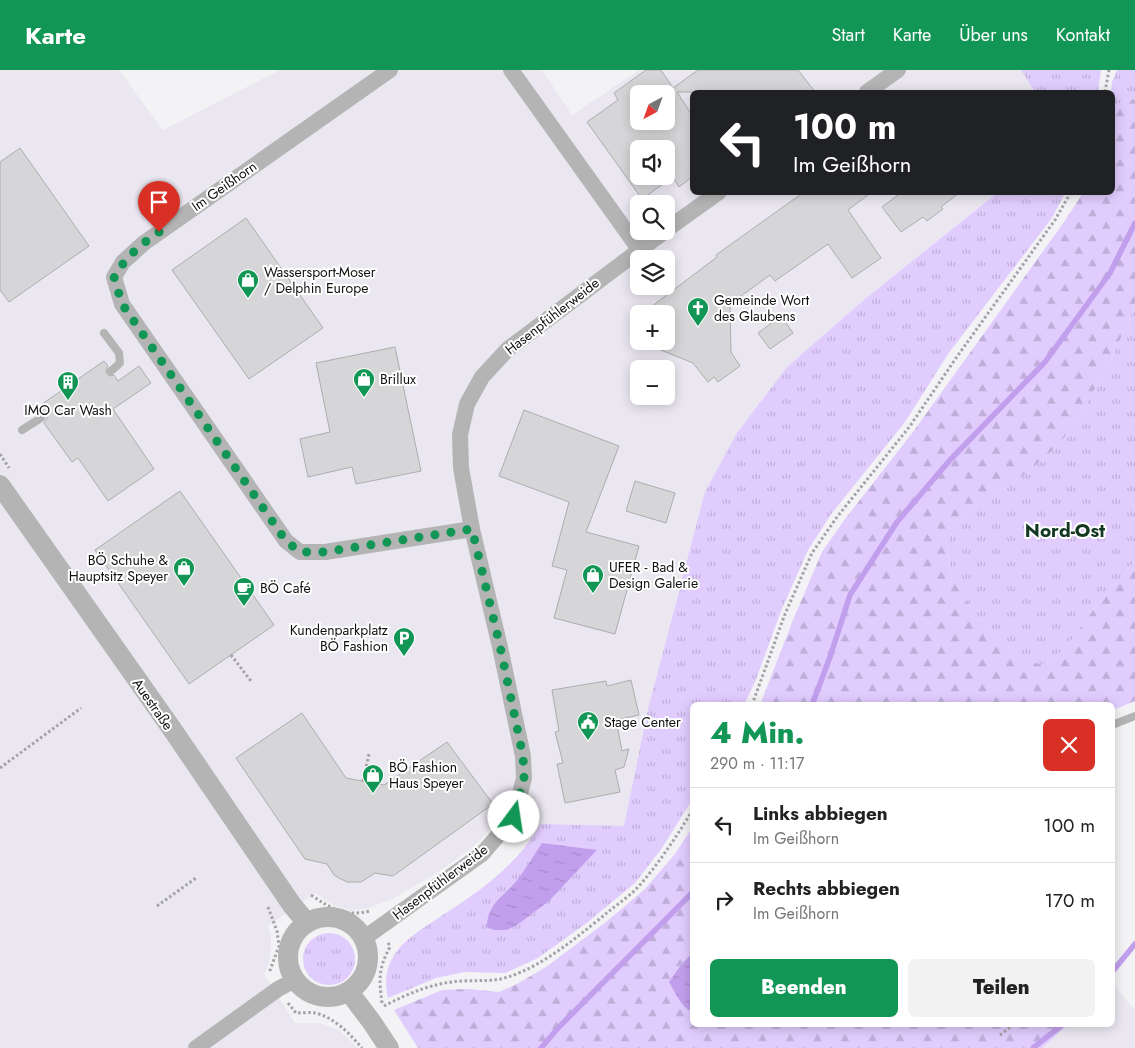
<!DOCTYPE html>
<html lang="de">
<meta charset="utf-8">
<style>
body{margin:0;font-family:Jost,sans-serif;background:#f2f2f2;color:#222;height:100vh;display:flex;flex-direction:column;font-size:19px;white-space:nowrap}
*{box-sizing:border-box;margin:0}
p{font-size:16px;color:#767676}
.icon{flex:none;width:28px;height:28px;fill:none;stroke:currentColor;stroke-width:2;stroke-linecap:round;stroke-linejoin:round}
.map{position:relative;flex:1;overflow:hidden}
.panel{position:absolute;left:690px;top:632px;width:425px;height:325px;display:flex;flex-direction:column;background:#fff;border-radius:8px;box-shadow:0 2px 12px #0003}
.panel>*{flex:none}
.banner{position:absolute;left:690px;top:20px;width:425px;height:105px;border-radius:8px;box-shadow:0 2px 12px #0003;background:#202124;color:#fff;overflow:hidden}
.needle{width:32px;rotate:221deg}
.tools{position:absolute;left:630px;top:15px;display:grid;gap:10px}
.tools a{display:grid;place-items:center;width:45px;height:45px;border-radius:8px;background:#fff;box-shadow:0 2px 12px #0003;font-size:25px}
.pin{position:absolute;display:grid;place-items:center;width:42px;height:42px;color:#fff;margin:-51px -21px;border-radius:50% 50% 50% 0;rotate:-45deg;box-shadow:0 0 5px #0007}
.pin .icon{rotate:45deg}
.me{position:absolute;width:55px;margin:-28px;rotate:14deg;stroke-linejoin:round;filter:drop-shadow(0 0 4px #0008)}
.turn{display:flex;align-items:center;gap:18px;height:105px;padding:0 20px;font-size:22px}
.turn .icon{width:65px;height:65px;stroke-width:2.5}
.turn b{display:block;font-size:35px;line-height:42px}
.round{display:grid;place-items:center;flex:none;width:52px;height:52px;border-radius:8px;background:#f2f2f2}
.headline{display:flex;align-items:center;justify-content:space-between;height:85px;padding:0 20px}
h1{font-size:30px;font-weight:800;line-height:38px;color:#119655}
.action{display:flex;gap:10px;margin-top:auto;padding:10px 20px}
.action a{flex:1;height:58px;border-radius:8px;background:#119655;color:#fff;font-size:20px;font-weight:800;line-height:58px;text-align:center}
.action a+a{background:#f2f2f2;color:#222}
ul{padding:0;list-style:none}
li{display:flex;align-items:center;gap:15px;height:75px;padding:0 20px;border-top:1px solid #e0e0e0}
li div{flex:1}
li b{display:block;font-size:19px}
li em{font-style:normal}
header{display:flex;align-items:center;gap:30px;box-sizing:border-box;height:70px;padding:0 25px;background:#119655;color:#fff}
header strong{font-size:24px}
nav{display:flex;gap:28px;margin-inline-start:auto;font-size:18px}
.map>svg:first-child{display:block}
.built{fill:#ebe7f1;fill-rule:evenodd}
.grass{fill:url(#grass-tufts)}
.forest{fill:url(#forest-firs)}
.water{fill:url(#water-ripples)}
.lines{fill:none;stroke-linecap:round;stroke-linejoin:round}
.stream{stroke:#c29fed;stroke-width:5.5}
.building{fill:#d6d5d8;stroke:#adacaf;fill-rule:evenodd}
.path{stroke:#a3a2a4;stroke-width:3;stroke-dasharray:2.5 2.5;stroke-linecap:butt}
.service{stroke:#b4b4b5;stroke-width:8}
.minor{stroke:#b4b4b5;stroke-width:16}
.tertiary{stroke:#b4b4b5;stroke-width:20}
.route{stroke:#119655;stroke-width:9;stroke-dasharray:0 16.2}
.labels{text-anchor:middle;stroke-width:4;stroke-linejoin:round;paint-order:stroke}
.street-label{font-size:14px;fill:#101011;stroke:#fff}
.poi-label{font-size:14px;fill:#101011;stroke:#fff;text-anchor:start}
.district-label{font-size:19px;font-weight:bold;fill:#123821;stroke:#fff}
</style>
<header>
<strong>Karte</strong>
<nav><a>Start</a><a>Karte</a><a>Über uns</a><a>Kontakt</a></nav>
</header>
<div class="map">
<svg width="1135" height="978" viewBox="0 0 1135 978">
<defs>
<pattern id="grass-tufts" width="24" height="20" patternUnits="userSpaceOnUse" patternTransform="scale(1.25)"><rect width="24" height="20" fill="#e1ccfe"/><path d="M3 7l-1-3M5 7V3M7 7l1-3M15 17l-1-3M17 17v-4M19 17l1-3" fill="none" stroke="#c0aed9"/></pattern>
<pattern id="forest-firs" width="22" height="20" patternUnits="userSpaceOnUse" patternTransform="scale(1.25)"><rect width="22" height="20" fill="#e1ccfe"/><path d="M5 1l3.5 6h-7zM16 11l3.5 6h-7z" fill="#c0aed9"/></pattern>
<pattern id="water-ripples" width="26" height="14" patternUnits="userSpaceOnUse" patternTransform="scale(1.25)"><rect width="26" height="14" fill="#c29fed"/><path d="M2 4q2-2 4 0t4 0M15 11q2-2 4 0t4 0" fill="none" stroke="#a688ca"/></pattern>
</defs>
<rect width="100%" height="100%" fill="#f3f2f5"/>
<g class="built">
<path d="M0,0H119L163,60L280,0H542L572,45L639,0H1021L1035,22H692V122L997,123L865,229L787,297L737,363L679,519L648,639L624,756L540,754L500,744L484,766L471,779L432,806L392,829L369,838L352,841L333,835L315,823L268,856L271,865V881L269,893L264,904L295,953H320L339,960L358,978H0ZM639,24H666V51H639ZM639,79H666V106H639ZM639,134H666V161H639ZM639,189H666V216H639ZM639,244H666V271H639ZM639,299H666V326H639Z"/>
<path d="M1113,914L1135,940V978H1042L1068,955H1112Z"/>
</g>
<g class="grass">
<path d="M1021,0H1101L1098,22H1035Z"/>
<path d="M1117,0H1135V30L1131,28L1113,36L1112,22H1111L1112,12Z"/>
<path d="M997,123H1065L1052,148L948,284L905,352L832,443L808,480L781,541L755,612L744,635H692V730L662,778L635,813L588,852L538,888L505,903L464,902L436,908L388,928C384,910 386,896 397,881C409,865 436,850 452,839C486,817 521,790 540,754L624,756L648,639L705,422L737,363L787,297L865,229Z"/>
<path d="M1135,236V491L1099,532L1065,579L1043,595L1021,589L979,548L951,507L947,474L956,454L978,434L1015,412L1048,385L1074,357L1113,285Z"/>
<circle cx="329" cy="889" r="26"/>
</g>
<g class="forest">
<path d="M1131,28L1135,30V236L1113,285L1074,357L1048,385L1015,412L978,434L956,454L947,474L951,507L979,548L1021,589L1043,595L1065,579L1099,532L1135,491V631L1113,640L1112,635H760L793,550L822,482L845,449L913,362L1064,152L1083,123L1112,122L1113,36Z"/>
<path d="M692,758V883L681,895L689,941L692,942V955H1068L1042,978H418L394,940L442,920L468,919L499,922L517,914L546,897L606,852L644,820L675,784Z"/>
</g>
<g class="water">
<path d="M542,773L597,780L549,831L517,855L507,860H494L487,857C487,833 505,826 518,809C526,798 534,785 542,773Z"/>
<path d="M692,883V942C681,937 675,922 669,912L681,895Z"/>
</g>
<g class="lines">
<g class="stream">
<path d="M812,635L830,587L850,525L897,452L950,390L1045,292L1110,203L1135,153"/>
<path d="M1112,902L1135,874"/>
<path d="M541,978L558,958L692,823"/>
<path d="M1033,978L1062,955"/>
</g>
</g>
<g class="building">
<path d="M646,0H661L673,18L698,0H798L815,22H677L692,45V107L679,117L673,107L642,129L587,52L618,30L614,23ZM639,24H666V51H639ZM639,79H666V106H639Z"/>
<path d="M20,78L89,176L9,232L0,220V92Z"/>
<path d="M804,122H872L848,140L881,188L852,208L828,174L775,211L770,205L730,234L731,282L740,296L718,312L714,307L708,312L693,293L641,272L674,271L666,262V244H650L647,240L717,187L716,185Z"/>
<path d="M902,122H960L941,137L943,139L927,151L923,147L901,162L882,137Z"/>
<path d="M246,148L323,258L249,309L172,200Z"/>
<path d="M781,246L793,263L770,279L758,263Z"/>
<path d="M395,277L421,401L356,414L352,397L308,407L300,369L330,362L316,293Z"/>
<path d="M104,291L108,296L106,300L107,304L110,306L114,305L118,311L139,296L151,313L113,339L154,399L108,431L78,388L72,392L44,353L47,348L45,345L41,342L38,343L35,339Z"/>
<path d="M524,340L619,376L586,462L639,476L615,564L554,548L567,500L552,496L569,432L499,406Z"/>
<path d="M635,411L675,423L666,453L626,441Z"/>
<path d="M180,421L274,555L189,614L95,480Z"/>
<path d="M631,610L639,645L616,650L622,681L629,679L624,697L615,700L620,722L565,733L557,694L563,693L555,662L559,661L552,620L606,611L607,616Z"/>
<path d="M302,643L346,708L384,715L447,672L493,734L393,806L375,803L361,812H347L339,808L334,805L327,794L305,789L236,688Z"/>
</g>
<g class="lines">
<g class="path">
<path d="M1105,22L1109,0"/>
<path d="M0,384L9,398"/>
<path d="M231,585L251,611"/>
<path d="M752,635L785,544L812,483L837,447L910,356L956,288L1055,150L1071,122"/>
<path d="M0,698L81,638"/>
<path d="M363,711L369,684"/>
<path d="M311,825C332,839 345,847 370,841"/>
<path d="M157,836L196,808"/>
<path d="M268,837L277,861L279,876L269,903"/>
<path d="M288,933L296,943C302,943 310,942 315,943C334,947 350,964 362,978"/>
<path d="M382,933C379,909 378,899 390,877L388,872"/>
<path d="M384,936C409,923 435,912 463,911C479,910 493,912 508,907C546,895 583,862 613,838C622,831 632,824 639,816C659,793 677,766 692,741"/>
<path d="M1000,965L1013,955"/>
</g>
<g class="service">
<path d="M104,263L119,283L120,293L111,301"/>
<path d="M22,360L41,348"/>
<path d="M1112,655L1135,646"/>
</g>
<g class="minor">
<path d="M390,0L144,173L123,192L114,207L122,234L286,471L300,482H325L472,459"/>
<path d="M511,0L639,179"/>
<path d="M867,22L898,0"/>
<path d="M666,160L719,122"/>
<path d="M363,869L482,784L514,747L524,708L523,686L500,577L472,459L461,398L460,365L467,334L482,307L508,279L665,161"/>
<path d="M196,978L278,919L295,910"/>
</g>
<g class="tertiary">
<path d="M0,415L172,659L292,835L307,853"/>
<circle cx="328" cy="887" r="40"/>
<path d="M349,922L371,951L389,978"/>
</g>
</g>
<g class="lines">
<path class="route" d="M159,162C140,175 126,187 114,207L122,234L286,471L300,482H325L472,459L500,576L523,686L524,708L514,747"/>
</g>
<defs>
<g id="shop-pin" transform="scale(1.125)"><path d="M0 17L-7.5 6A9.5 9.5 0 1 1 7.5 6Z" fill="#119655" stroke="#fff"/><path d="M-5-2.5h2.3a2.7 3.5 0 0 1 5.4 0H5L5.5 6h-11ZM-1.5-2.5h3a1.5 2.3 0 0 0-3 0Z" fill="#fff"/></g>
<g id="church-pin" transform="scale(1.125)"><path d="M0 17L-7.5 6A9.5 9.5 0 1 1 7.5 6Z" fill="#119655" stroke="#fff"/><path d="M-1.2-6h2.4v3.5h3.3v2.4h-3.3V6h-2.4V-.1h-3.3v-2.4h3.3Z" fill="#fff"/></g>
<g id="building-pin" transform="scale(1.125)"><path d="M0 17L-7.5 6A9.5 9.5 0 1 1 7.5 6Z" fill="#119655" stroke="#fff"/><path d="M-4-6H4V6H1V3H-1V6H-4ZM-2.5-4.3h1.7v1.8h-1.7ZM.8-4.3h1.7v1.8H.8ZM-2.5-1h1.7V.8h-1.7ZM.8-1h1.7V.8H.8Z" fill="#fff"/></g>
<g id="cafe-pin" transform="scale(1.125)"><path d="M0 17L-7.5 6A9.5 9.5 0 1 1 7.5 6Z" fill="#119655" stroke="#fff"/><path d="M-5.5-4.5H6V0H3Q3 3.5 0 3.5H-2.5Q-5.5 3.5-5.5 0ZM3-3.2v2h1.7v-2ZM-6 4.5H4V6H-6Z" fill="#fff"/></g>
<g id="parking-pin" transform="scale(1.125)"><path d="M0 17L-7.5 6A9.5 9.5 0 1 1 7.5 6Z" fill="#119655" stroke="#fff"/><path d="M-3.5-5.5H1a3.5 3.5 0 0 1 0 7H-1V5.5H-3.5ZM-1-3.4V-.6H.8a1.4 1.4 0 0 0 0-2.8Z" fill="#fff"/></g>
<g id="civic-pin" transform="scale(1.125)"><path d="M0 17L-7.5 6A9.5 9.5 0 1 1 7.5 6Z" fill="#119655" stroke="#fff"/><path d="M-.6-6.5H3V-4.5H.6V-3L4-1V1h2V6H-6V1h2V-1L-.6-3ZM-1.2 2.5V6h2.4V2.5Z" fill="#fff"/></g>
</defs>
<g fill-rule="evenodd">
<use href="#shop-pin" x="248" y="210"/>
<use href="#church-pin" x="698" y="238"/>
<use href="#shop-pin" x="364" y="309"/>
<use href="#building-pin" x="68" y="312"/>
<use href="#shop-pin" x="184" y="498"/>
<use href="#shop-pin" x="593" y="505"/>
<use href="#cafe-pin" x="244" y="518"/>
<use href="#parking-pin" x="404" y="568"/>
<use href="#civic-pin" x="588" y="652"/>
<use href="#shop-pin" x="373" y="705"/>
</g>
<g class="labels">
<g class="street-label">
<text transform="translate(224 116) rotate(-35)" y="5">Im Geißhorn</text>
<text transform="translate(552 246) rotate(-38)" y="5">Hasenpfühlerweide</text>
<text transform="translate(153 634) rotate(55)" y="5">Auestraße</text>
<text transform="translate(440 812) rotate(-37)" y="5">Hasenpfühlerweide</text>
</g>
<g class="poi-label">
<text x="264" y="207">Wassersport-Moser<tspan x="264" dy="16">/ Delphin Europe</tspan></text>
<text x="714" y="235">Gemeinde Wort<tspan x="714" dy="16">des Glaubens</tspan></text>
<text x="380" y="314">Brillux</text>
<text x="68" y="345" text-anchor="middle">IMO Car Wash</text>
<text x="168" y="495" text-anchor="end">BÖ Schuhe &amp;<tspan x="168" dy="16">Hauptsitz Speyer</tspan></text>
<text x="609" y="502">UFER - Bad &amp;<tspan x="609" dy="16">Design Galerie</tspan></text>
<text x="260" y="523">BÖ Café</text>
<text x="388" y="565" text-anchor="end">Kundenparkplatz<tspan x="388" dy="16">BÖ Fashion</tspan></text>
<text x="604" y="657">Stage Center</text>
<text x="389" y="702">BÖ Fashion<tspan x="389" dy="16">Haus Speyer</tspan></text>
</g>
<g class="district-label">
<text x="1065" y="467">Nord-Ost</text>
</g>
</g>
</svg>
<div class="tools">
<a><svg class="needle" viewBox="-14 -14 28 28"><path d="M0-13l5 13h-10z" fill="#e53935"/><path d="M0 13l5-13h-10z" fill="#767676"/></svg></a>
<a><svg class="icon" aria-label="sound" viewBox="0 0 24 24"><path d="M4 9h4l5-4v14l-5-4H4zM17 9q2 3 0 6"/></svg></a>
<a><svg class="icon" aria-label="search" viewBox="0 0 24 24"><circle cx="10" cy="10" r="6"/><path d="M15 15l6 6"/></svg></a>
<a><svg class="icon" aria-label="layers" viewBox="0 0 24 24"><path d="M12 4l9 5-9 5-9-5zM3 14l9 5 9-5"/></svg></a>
<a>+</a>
<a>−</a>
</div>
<div class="pin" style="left:159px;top:162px;background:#d93025"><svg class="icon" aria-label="arrive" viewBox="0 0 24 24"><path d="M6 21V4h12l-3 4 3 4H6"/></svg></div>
<svg class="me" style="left:514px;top:747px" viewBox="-20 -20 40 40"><circle r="19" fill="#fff"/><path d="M0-13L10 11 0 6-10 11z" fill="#119655"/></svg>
<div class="banner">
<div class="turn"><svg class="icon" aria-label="left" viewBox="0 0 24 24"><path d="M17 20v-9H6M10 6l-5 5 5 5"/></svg><div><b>100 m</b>Im Geißhorn</div></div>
</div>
<section class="panel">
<div class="headline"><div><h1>4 Min.</h1><p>290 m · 11:17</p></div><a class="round" style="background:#d93025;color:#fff"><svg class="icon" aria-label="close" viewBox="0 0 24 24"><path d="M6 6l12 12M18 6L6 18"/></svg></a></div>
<ul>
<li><svg class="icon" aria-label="left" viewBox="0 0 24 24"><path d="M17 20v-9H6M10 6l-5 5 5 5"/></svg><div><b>Links abbiegen</b><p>Im Geißhorn</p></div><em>100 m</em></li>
<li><svg class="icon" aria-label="right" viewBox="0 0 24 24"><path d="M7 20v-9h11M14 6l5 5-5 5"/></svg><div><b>Rechts abbiegen</b><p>Im Geißhorn</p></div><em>170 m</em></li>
</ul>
<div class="action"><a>Beenden</a><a>Teilen</a></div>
</section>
</div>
